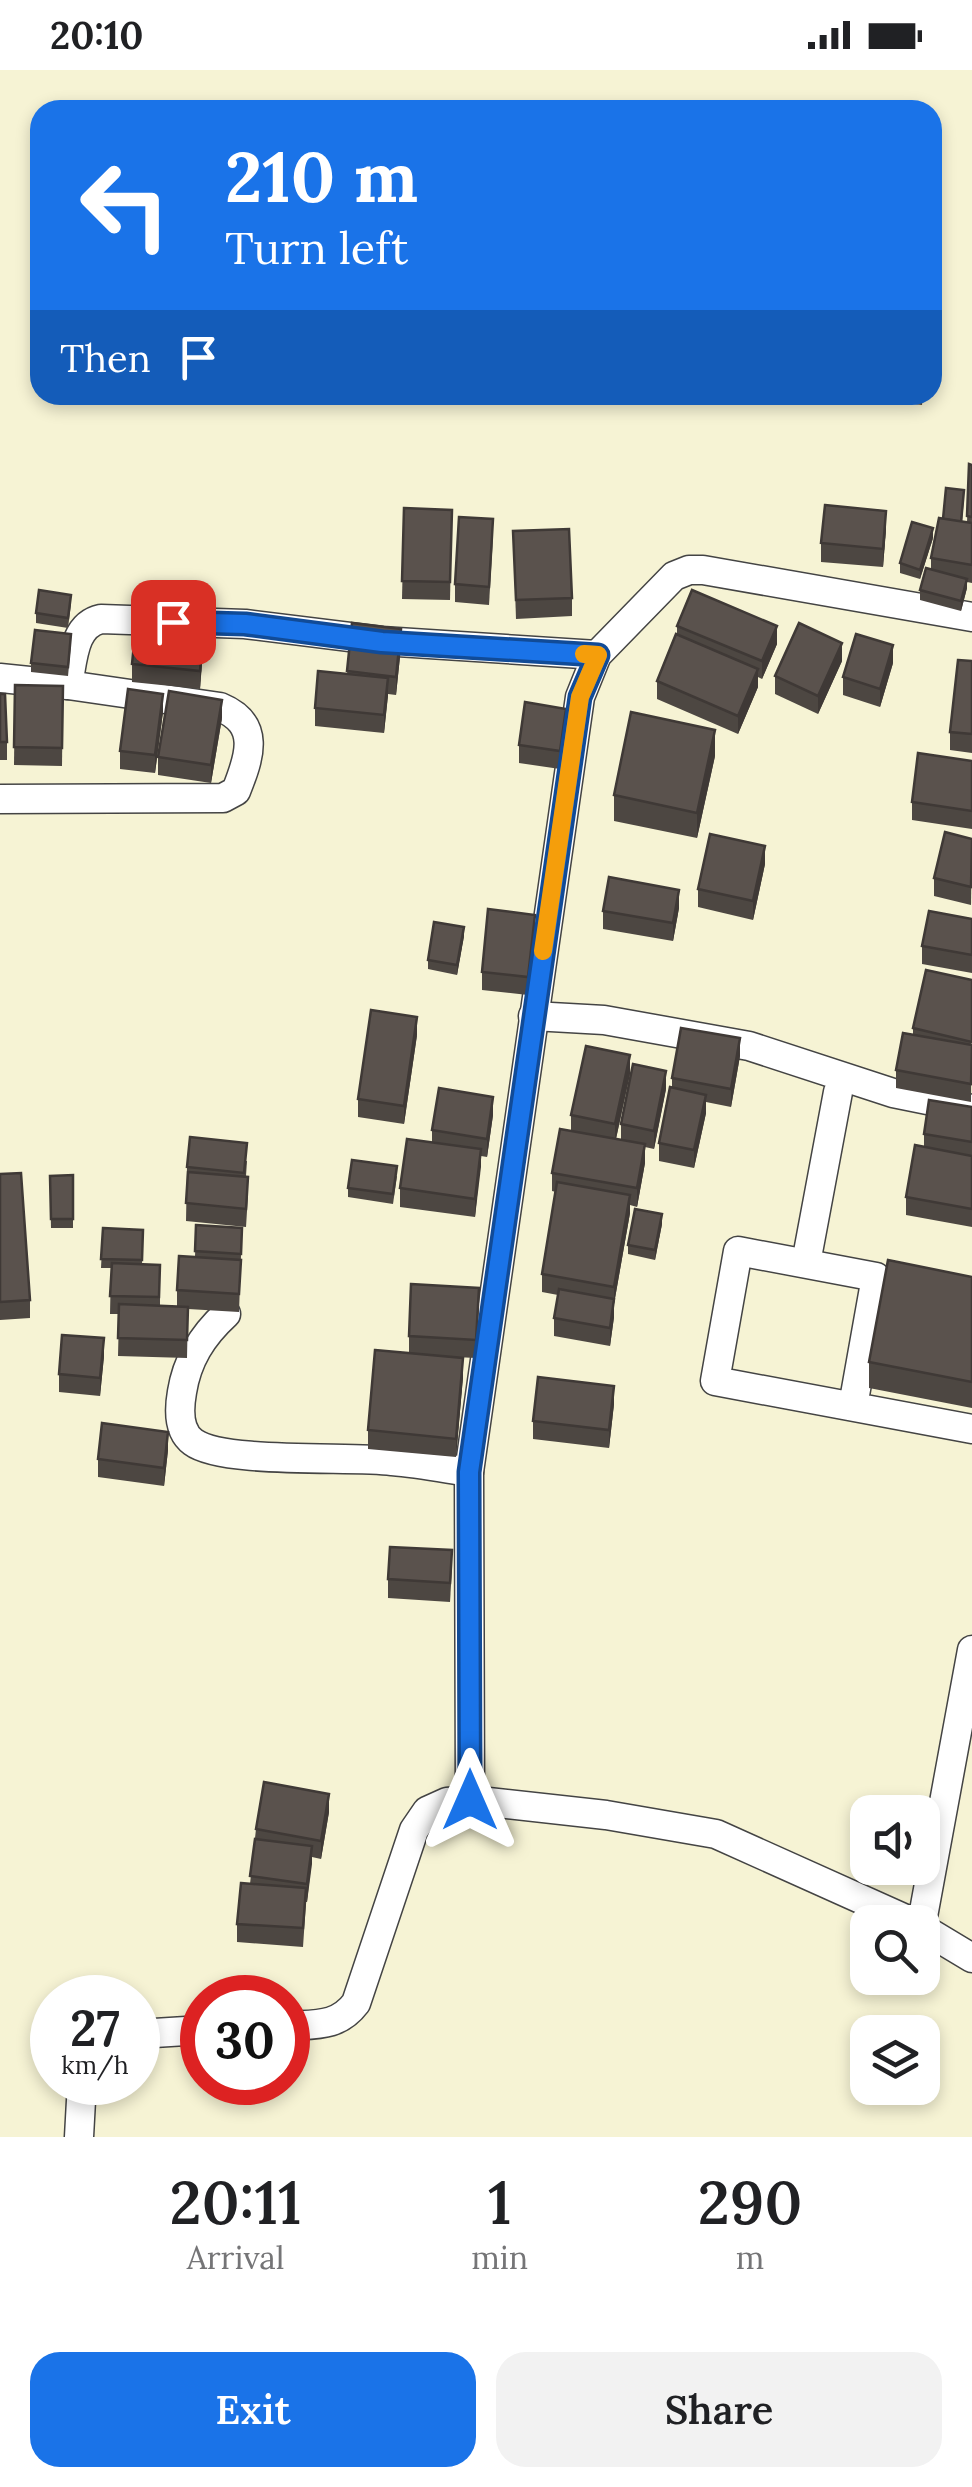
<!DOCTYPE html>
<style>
body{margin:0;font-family:Lora,serif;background:#f2f2f2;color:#202124;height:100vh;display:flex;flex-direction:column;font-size:38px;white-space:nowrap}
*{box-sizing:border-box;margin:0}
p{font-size:32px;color:#757577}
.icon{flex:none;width:55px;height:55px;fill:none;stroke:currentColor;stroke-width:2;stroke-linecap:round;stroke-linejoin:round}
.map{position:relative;height:2067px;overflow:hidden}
.details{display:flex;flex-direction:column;background:#fff;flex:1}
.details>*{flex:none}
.top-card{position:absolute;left:30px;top:30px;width:912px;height:305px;border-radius:30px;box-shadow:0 5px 15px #0003;background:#1a73e8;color:#fff;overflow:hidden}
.tools{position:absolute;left:850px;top:1725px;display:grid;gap:20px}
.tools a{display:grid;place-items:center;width:90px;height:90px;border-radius:20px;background:#fff;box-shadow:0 5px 15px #0003;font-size:50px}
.speed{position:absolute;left:30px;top:1905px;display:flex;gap:20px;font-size:50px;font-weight:700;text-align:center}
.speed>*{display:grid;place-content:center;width:130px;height:130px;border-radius:50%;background:#fff;box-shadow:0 5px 15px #0003;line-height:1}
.speed small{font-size:25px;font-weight:400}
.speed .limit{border:15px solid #d22;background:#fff;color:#111}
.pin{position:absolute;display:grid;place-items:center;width:85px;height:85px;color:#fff;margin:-42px;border-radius:20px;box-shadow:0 5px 15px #0006}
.me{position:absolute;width:110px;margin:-55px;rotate:0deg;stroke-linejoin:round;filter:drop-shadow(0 0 8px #0008)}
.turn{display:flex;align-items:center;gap:35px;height:210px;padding:0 30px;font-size:45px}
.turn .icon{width:130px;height:130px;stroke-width:2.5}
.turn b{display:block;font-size:70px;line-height:85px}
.then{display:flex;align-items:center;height:95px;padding:0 30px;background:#0003;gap:20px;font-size:38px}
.eta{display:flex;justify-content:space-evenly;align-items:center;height:170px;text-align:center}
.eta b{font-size:60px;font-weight:600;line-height:70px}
.cta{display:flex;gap:20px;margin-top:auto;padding:20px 30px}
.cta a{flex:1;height:115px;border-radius:30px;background:#1a73e8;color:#fff;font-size:40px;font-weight:600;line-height:115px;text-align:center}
.cta a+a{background:#f2f2f2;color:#202124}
.status{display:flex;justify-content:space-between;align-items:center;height:70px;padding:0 50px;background:#fff;direction:ltr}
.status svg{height:28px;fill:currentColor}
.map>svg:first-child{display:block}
.farmland{fill:#f6f3d4;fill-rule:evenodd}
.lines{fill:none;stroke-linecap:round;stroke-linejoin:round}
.minor-casing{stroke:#444;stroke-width:31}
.minor{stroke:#fff;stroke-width:28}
.wall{fill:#4d4742}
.shaded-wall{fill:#3f3936}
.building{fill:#5a524d;stroke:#3f3936;stroke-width:2.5}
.route-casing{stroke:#114b97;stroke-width:25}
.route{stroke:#1a73e8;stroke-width:18}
.slow{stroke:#f59e0b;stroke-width:18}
</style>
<div class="status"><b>20:10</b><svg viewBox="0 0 49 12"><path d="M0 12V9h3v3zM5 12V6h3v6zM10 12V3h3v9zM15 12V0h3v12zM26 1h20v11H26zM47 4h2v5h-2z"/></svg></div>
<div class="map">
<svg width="972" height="2067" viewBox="0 0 972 2067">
<rect width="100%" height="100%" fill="#fffdf5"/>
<path class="farmland" d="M0,0H972V2067H0ZM40,40H932V325H40ZM868,1742H922V1798H868ZM868,1852H922V1908H868ZM52,1928H138V2012H52ZM202,1928H288V2012H202ZM868,1962H922V2018H868Z"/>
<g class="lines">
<g class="minor-casing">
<g id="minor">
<path d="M0,608L68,615C73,591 73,555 101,549L245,554L382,571L597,585"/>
<path d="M0,729L223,728L236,721C250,686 261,654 220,637L68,615"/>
<path d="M533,946L604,950L749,976L893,1023L972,1039"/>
<path d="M806,1193L838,1022"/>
<path d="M226,1244C202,1266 187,1290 182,1322C179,1339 178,1361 193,1372C222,1394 350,1386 392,1391C418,1393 443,1398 469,1402"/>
<path d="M853,1336L876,1207L738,1181L715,1311L972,1359"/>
<path d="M470,1730L469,1402L580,627L597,585L674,506L689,500H703L972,547"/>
<path d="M922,1852L972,1580"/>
<path d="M922,1858L972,1888"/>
<path d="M288,1956C316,1954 338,1957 356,1933L414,1760L427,1741L447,1732L470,1730L606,1745L716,1764L912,1852"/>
<path d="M138,1964L202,1960"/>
<path d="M79,2067L82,2012"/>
</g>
</g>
<use href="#minor" class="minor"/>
</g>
<g class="wall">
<path d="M864,325H923L922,335L864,329Z"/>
<path d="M969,394L972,395V513L967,512V518L961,541L920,530V520L931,500V488L943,449L964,429L962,452L967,453Z"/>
<path d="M404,438L452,440L450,530L402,529Z"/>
<path d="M886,459L883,497L821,492V473Z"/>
<path d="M513,461L572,528V546L516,549Z"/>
<path d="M493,467L489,535L455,532V514Z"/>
<path d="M933,468L920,509L900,503V493Z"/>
<path d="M71,534L68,558L36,553V543Z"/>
<path d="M352,553L401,577L396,625L388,624L384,663L315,656V638L347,604Z"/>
<path d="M677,556L777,574L762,609L758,607V617L738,664L657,629V611L677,565Z"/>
<path d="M71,574L68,606L31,602V593Z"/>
<path d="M203,579L200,619L132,612V594Z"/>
<path d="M842,591L818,644L775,624V606Z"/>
<path d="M972,591V683L950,680V662Z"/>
<path d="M893,593L880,637L843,625V607Z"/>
<path d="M15,615L63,616L62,696L14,695Z"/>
<path d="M0,624L7,672V690H0Z"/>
<path d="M163,642L155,703L120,699V681Z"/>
<path d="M222,648L211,713L158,705V687Z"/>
<path d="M566,657L560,699L519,693V675Z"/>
<path d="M715,686L697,768L614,751V725Z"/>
<path d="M972,691V759L912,750V732Z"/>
<path d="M972,769L971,835L934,826V808Z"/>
<path d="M765,794L753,850L698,837V819Z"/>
<path d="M679,838L673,871L603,859V841Z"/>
<path d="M972,849V903L922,894V876Z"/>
<path d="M535,863L528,925L482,920V902Z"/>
<path d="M464,866L457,905L428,899V890Z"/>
<path d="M972,910L971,1032L896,1018V1000L913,964V958Z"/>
<path d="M417,965L404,1054L358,1047V1029Z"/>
<path d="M740,986L731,1037L706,1032V1043L694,1098L659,1091V1073L672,1017V1008Z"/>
<path d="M630,1004L616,1069L621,1070V1054L666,1019L654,1079L645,1077V1093L637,1137L630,1135V1143L614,1234V1247L610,1276L554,1266V1248L558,1225L542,1222V1204L556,1122L552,1121V1103L571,1061V1045Z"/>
<path d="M972,1037V1157L906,1145V1127L924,1077V1064Z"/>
<path d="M493,1045L487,1087L481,1086L475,1147L400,1137V1118L432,1072V1060Z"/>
<path d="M247,1091L246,1106L248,1125L246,1157L186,1151L187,1097Z"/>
<path d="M0,1104L30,1230V1248L0,1250Z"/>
<path d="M73,1105V1158H51L50,1106Z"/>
<path d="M397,1106L393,1134L348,1127V1118Z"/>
<path d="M662,1154L655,1190L628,1184V1175Z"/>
<path d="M196,1155L242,1158L239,1242L188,1239L187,1288L118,1286L119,1244H110L111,1198H101L103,1158L143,1160L142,1194L160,1195V1236H177V1220L195,1187Z"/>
<path d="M972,1207V1338L869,1318V1292Z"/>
<path d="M479,1237L476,1288L434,1286L463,1307L456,1387L368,1379V1360L409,1283V1266Z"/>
<path d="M104,1286L100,1326L59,1322V1304Z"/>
<path d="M614,1334L609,1378L533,1369V1351Z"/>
<path d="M168,1380L164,1416L98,1407V1389Z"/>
<path d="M452,1498L450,1532L388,1528V1509Z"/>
<path d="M329,1742L321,1789L312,1787L307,1832H306L303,1877L237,1872V1854L250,1814L256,1759Z"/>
</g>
<g class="shaded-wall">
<path d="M886,441V459L883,497V479Z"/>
<path d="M933,458V468L920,509V500Z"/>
<path d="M967,509V518L961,541V531Z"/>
<path d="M777,556V574L762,609V591Z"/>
<path d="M401,559V577L396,625V607Z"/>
<path d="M203,561V579L200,619V601Z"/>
<path d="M842,573V591L818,644V626Z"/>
<path d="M893,575V593L880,637V619Z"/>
<path d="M758,599V617L738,664V646Z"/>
<path d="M388,608V626L384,663V645Z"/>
<path d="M163,624V642L155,703V685Z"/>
<path d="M222,630V648L211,713V695Z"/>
<path d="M566,639V657L560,699V681Z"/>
<path d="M715,660V686L697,768V743Z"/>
<path d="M765,776V794L753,850V831Z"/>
<path d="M679,820V838L673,871V853Z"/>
<path d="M535,845V863L528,925V907Z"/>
<path d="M464,857V866L457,905V895Z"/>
<path d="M417,947V965L404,1054V1036Z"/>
<path d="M740,968V986L731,1037V1019Z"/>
<path d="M630,985V1004L615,1073V1054Z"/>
<path d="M666,1001V1019L654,1079V1061Z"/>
<path d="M706,1025V1043L694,1098V1080Z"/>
<path d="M493,1027V1045L487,1087V1069Z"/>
<path d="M645,1074V1093L637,1137V1118Z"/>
<path d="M481,1079V1097L475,1147V1129Z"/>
<path d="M630,1125V1143L614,1234V1247L610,1276V1258L614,1230V1217Z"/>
<path d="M662,1144V1154L655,1190V1180Z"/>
<path d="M104,1268V1286L100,1326V1308Z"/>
<path d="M463,1288V1307L456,1387V1369Z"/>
<path d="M614,1316V1334L609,1378V1360Z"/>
<path d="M168,1362V1380L164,1416V1398Z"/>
<path d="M329,1724V1742L321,1789V1771Z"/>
<path d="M312,1776V1794L307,1832V1814Z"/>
</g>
<g class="building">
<path d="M969,394L972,395V447L967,446Z"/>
<path d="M946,418L964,420L961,452L943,449Z"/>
<path d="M825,435L886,441L883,479L821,473Z"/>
<path d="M404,438L452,440L450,512L402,511Z"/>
<path d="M459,447L493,449L489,517L455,514Z"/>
<path d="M939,448L972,453V495L931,488Z"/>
<path d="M912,452L933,458L920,500L900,493Z"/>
<path d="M569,459L572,528L516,530L513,461Z"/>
<path d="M926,498L967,509L961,531L920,520Z"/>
<path d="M39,520L71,525L68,548L36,543Z"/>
<path d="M692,520L777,556L762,591L677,556Z"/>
<path d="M352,553L401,559L396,607L347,601Z"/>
<path d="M799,553L842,573L818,626L775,606Z"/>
<path d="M136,555L203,561L200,601L132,594Z"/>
<path d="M35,560L71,564L68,597L31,593Z"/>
<path d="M676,564L758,599L738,646L657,611Z"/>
<path d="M856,564L893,575L880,619L843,607Z"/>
<path d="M958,590L972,591V664L950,662Z"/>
<path d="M318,601L388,608L384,645L315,638Z"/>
<path d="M15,615L63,616L62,678L14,677Z"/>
<path d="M128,619L163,624L155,685L120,681Z"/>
<path d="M169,621L222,630L211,695L158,687Z"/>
<path d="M0,624H5L7,672H0Z"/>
<path d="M525,632L566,639L560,681L519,675Z"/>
<path d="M631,642L715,660L697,743L614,725Z"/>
<path d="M918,683L972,691V741L912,732Z"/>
<path d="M945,762L972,769L971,817L934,808Z"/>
<path d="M710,764L765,776L753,831L698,819Z"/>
<path d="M609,807L679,820L673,853L603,841Z"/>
<path d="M488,839L535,845L528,907L482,902Z"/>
<path d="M929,841L972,849V885L922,876Z"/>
<path d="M434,852L464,857L457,895L428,890Z"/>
<path d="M926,900L972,910V972L913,958Z"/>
<path d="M371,940L417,947L404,1036L358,1029Z"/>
<path d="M681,958L740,968L731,1019L672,1008Z"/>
<path d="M903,963L972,975L971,1014L896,1000Z"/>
<path d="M586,976L630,985L615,1054L571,1045Z"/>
<path d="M633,994L666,1001L654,1061L621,1054Z"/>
<path d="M670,1017L706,1025L694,1080L659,1073Z"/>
<path d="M439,1018L493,1027L487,1069L432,1060Z"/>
<path d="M929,1030L972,1037V1072L924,1064Z"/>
<path d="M560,1059L645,1074L637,1118L552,1103Z"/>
<path d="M190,1067L247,1073L244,1103L187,1097Z"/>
<path d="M407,1069L481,1079L475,1129L400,1118Z"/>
<path d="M915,1075L972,1086V1139L906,1127Z"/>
<path d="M352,1090L397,1096L393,1124L348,1118Z"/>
<path d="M188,1102L248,1107L246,1139L186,1133Z"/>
<path d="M21,1103L30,1230L0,1232V1104Z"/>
<path d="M73,1105V1149H51L50,1106Z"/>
<path d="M557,1112L630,1125L614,1217L542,1204Z"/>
<path d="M635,1139L662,1144L655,1180L628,1175Z"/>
<path d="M196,1155L242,1158L241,1184L195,1181Z"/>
<path d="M103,1158L143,1160L142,1190L101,1189Z"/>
<path d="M179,1186L241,1190L239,1224L177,1220Z"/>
<path d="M888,1190L972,1207V1312L869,1292Z"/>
<path d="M112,1193L160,1195L159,1227L110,1226Z"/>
<path d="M411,1214L479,1218L476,1270L409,1266Z"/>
<path d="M559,1219L614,1229L610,1258L554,1248Z"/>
<path d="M119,1234L188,1237L187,1270L118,1268Z"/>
<path d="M62,1265L104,1268L100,1308L59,1304Z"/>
<path d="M375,1280L463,1288L456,1369L368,1360Z"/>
<path d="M538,1307L614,1316L609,1360L533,1351Z"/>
<path d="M102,1353L168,1362L164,1398L98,1389Z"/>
<path d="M390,1477L452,1480L450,1513L388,1509Z"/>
<path d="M264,1712L329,1724L321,1771L256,1759Z"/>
<path d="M255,1769L312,1776L307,1814L250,1806Z"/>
<path d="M241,1813L306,1818L303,1858L237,1854Z"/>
</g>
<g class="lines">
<g class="route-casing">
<path id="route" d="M173,552L245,554L382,572L598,585L580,627L469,1402L470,1730"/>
</g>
<use href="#route" class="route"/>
<path class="slow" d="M543,881L580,627L598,585L584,584"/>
</g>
</svg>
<div class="tools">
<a><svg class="icon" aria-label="sound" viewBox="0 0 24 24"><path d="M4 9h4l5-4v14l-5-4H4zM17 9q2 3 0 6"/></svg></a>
<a><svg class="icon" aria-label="search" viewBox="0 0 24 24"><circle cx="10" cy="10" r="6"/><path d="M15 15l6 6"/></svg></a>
<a><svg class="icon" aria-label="layers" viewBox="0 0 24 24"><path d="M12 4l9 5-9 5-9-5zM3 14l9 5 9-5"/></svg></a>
</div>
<div class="speed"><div>27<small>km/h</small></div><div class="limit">30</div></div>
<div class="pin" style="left:173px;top:552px;background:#d93025"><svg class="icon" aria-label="arrive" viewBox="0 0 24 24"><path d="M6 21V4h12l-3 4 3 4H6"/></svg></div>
<svg class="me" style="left:470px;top:1730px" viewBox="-20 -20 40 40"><path d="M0-17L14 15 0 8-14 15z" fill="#1a73e8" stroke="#fff" stroke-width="4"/></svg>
<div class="top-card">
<div class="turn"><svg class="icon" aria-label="left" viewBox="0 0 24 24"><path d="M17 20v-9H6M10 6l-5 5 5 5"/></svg><div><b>210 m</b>Turn left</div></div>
<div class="then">Then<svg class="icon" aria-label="arrive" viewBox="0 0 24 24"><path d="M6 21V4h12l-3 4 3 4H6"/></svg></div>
</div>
</div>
<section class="details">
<div class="eta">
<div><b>20:11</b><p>Arrival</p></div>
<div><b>1</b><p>min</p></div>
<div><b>290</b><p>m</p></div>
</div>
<div class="cta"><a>Exit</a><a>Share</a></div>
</section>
